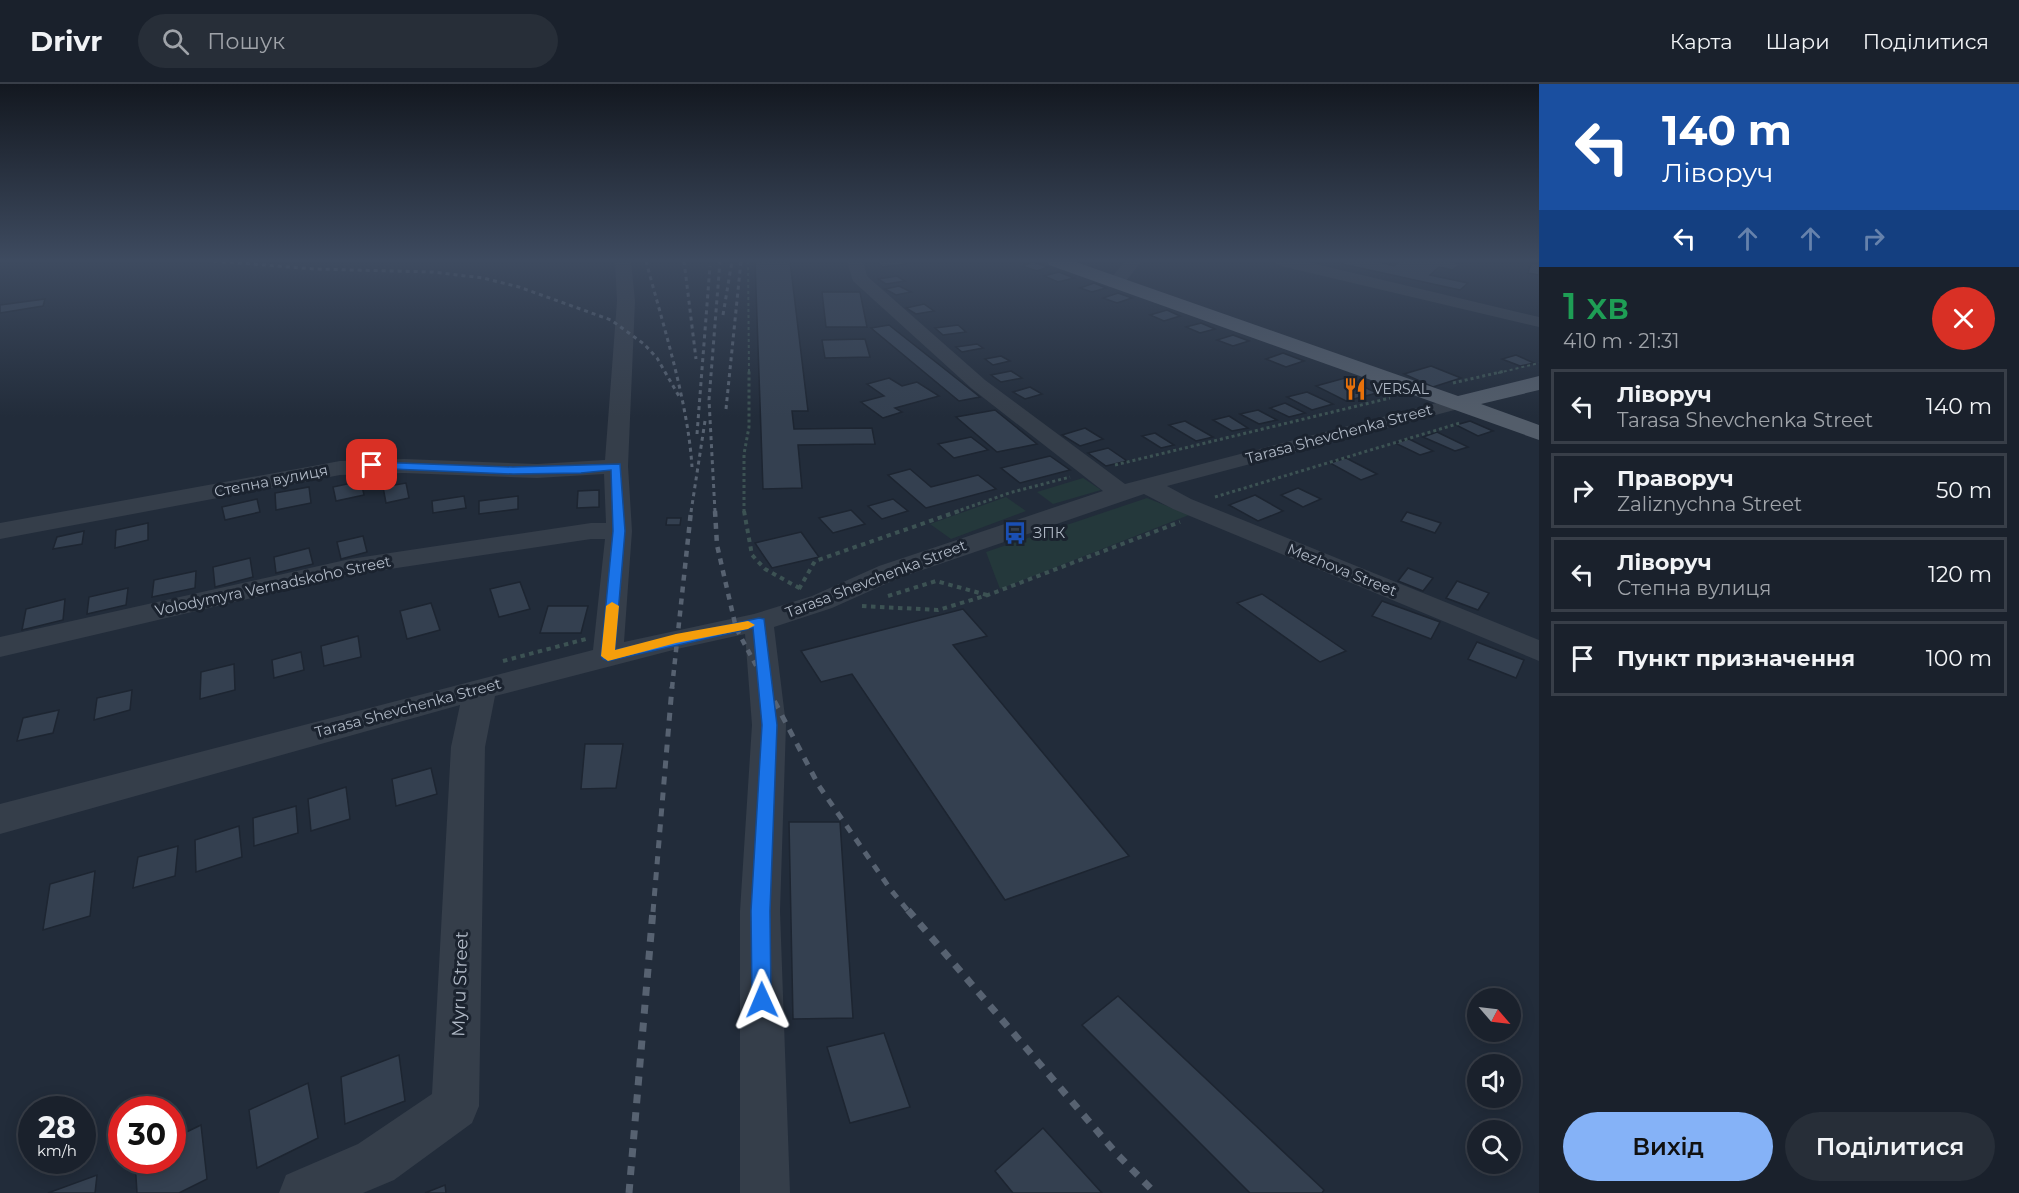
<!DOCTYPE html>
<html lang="uk">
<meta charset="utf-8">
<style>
body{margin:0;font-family:Montserrat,sans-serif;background:#272e38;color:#f1f3f6;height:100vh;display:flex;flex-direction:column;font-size:22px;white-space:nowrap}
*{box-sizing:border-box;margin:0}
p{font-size:20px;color:#9fa3a9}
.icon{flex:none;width:33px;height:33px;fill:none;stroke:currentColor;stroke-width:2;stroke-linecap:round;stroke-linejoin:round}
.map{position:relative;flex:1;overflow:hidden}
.side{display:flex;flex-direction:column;background:#1a212c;width:480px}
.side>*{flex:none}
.guide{background:#1a4fa0;color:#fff;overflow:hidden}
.needle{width:39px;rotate:118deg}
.controls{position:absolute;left:1467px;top:904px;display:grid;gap:12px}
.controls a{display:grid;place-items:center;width:54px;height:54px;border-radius:50%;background:#1a212c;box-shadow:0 3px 15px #0003,0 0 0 2px #383e48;font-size:30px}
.speed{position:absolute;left:18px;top:1012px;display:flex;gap:12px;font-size:30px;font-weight:700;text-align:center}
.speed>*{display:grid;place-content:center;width:78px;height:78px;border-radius:50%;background:#1a212c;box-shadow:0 3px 15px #0003,0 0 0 2px #383e48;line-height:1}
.speed small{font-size:15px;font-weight:400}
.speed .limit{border:9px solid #d22;background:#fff;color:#111}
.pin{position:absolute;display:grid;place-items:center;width:51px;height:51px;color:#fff;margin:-26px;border-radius:12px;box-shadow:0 3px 9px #0006}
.me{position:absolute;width:66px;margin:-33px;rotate:359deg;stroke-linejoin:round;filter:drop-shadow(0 0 4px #0008)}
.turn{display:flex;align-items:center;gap:21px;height:126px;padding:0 24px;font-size:27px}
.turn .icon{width:78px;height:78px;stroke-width:2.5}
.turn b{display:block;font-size:42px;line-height:51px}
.lanes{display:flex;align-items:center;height:57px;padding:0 24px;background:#0003;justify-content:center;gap:30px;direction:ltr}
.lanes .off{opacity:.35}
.round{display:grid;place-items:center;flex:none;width:63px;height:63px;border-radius:32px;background:#272e38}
.head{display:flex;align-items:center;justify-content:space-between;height:102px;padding:0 24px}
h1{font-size:36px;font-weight:600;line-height:45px;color:#1e9e55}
.button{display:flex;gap:12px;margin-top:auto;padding:12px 24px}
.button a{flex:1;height:69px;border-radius:36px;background:#85b2f7;color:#111;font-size:24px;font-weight:600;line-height:69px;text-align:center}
.button a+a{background:#272e38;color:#f1f3f6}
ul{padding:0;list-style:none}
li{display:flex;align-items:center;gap:18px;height:75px;margin:0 12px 9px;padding:0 12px;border:3px solid #383e48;border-radius:0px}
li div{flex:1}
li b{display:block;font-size:22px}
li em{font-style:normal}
header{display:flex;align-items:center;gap:36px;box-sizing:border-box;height:84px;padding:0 30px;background:#1a212c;border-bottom:2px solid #383e48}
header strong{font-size:28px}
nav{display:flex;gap:33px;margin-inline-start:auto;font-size:21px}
.search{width:420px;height:54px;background:#272e38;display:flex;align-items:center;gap:15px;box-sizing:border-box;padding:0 21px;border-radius:33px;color:#9fa3a9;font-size:22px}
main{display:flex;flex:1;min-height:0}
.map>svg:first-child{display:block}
.green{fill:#24383b}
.building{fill:#344050;stroke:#1d2531;stroke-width:1.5}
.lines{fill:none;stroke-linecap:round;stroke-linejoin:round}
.path-far2{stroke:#3c5253;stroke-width:2;stroke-dasharray:3 3;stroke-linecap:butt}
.path-far1{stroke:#3c5253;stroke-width:3;stroke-dasharray:3 3;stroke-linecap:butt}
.path{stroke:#3c5253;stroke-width:4;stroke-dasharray:4.5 4.5;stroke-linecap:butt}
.minor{fill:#353e4a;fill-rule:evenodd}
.major{fill:#535d6a;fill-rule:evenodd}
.rail-far3{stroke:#576271;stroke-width:3;stroke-dasharray:4 4;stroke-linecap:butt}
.rail-far2{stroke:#576271;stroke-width:4.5;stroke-dasharray:6 6;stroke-linecap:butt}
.rail-far1{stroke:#576271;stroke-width:5;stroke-dasharray:8 8;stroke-linecap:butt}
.rail{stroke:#576271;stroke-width:7;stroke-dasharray:9 9;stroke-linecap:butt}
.route{fill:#1a73e8;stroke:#114b97;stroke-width:1.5}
.slow{fill:#f59e0b}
.labels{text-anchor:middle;stroke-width:6;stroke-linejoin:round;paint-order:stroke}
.far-poi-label{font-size:14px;fill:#b0b9c6;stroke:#1b232f;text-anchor:start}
.street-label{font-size:15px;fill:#b0b9c6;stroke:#1b232f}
.poi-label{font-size:15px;fill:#b0b9c6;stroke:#1b232f;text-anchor:start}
.near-street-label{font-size:18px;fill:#b0b9c6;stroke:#1b232f}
</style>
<header>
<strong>Drivr</strong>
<div class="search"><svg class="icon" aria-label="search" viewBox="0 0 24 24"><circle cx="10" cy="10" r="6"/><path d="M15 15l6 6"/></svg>Пошук</div>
<nav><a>Карта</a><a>Шари</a><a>Поділитися</a></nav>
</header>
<main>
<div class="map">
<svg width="1539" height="1109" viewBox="0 0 1539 1109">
<rect width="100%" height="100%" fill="#222c3a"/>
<g class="green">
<path d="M1083,394L1101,406L1053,420L1037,408Z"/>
<path d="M1006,413L1026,427L951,455L930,440Z"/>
<path d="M1147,414L1189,431L1000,505L986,468Z"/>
</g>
<g class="building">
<path d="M755,177H790L808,327H792L794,345L872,344L875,360L798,361L802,404L763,405Z"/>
<path d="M875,177H901L905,180L883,183Z"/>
<path d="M1345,177H1375L1394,182L1400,177H1448L1460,180L1453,186L1439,183L1430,191L1468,199L1460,206L1342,180Z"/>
<path d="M1033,178L1048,183L1037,187L1022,182Z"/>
<path d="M1531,179L1539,180V191L1528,189Z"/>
<path d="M1059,188L1074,194L1058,198L1044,192Z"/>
<path d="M897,192L905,197L886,200L878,195Z"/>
<path d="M1094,199L1106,204L1092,208L1080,204Z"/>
<path d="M899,202L911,208L896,211L885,205Z"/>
<path d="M822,208H860L867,243H826Z"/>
<path d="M1118,209L1132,214L1117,219L1103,214Z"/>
<path d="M45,215L43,222L0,229V221Z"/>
<path d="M924,220L934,227L916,230L906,224Z"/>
<path d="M1167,226L1180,232L1164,237L1150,231Z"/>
<path d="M1201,239L1215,245L1200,249L1186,243Z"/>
<path d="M889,241L980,313L959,317L871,244Z"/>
<path d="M958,241L966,248L943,251L935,244Z"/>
<path d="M1233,251L1249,257L1233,262L1217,256Z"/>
<path d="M865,255L870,273L825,274L822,256Z"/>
<path d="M977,260L983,264L962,268L956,263Z"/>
<path d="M1283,269L1304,277L1286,283L1266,275Z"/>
<path d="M1516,271L1534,279L1520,282L1502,275Z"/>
<path d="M1001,272L1010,277L993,281L985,275Z"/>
<path d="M1431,282L1461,294L1433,303L1404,290Z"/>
<path d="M1011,287L1022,294L1001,298L991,291Z"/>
<path d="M889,294L902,302L917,298L939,312L895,324L902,328L883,334L861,318L884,312L867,300Z"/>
<path d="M1345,294L1377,309L1346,317L1316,302Z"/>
<path d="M1030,303L1042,310L1025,315L1013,308Z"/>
<path d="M1307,308L1333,320L1312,326L1287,313Z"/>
<path d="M1285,319L1305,329L1289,333L1270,324Z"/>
<path d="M995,326L1037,360L997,368L956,333Z"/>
<path d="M1258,326L1277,336L1259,340L1240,330Z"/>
<path d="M1229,332L1248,344L1232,347L1213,336Z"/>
<path d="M1185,337L1213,353L1196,357L1169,341Z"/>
<path d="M1470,337L1493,347L1478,352L1456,341Z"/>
<path d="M1085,344L1103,355L1080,362L1062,351Z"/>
<path d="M1437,348L1468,363L1455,367L1423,353Z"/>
<path d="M1155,349L1174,361L1161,364L1142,352Z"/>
<path d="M971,353L988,366L954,374L938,360Z"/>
<path d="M1409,355L1433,367L1420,371L1395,359Z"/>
<path d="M1108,364L1127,377L1106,382L1088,369Z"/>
<path d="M1050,372L1070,386L1020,399L1001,384Z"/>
<path d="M1346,374L1377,390L1361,396L1330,379Z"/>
<path d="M910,385L931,403L978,391L996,405L926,424L888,391Z"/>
<path d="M361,397L364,411L336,417L333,403Z"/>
<path d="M406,399L409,414L386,419L383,403Z"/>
<path d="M309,403L311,419L276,426L275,409Z"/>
<path d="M1298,404L1321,415L1303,423L1281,411Z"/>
<path d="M599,406V423L577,424L578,407Z"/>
<path d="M1255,411L1283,427L1258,437L1229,421Z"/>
<path d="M464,412L466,424L433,429L432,417Z"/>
<path d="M518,412V425L479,430V417Z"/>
<path d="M257,415L260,428L225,436L222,423Z"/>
<path d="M893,415L908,427L882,435L868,422Z"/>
<path d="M851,426L865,440L833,449L819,434Z"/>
<path d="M1407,428L1441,439L1435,449L1401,437Z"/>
<path d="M667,434H681L680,441H666Z"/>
<path d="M148,439V456L115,464L116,446Z"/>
<path d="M84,447L82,460L53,465L57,453Z"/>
<path d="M801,448L819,473L772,484L755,459Z"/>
<path d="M363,452L367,468L341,475L337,458Z"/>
<path d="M309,464L313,480L276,489L274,473Z"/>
<path d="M250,474L253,493L215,503L213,483Z"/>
<path d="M1408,484L1433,494L1423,507L1398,497Z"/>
<path d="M196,487L195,504L152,513L154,496Z"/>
<path d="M1457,497L1489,509L1478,526L1446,514Z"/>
<path d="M520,498L530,525L499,533L490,505Z"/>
<path d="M128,504L126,521L87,530L89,513Z"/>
<path d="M1262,510L1346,567L1320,578L1237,519Z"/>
<path d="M65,515L63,536L22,546L26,525Z"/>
<path d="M1382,517L1440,538L1431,555L1372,532Z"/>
<path d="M431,519L440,546L407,555L400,527Z"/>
<path d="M548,522H588L581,549H540Z"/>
<path d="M963,525L987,552L953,561L1129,772L1005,816L852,590L821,598L801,567Z"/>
<path d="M358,552L361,573L324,582L321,562Z"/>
<path d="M1477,558L1524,576L1516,594L1468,575Z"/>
<path d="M301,568L304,586L274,594L272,576Z"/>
<path d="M234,580L235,606L200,615L201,588Z"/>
<path d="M132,606L130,626L94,636L97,614Z"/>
<path d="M59,626L53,649L17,657L23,634Z"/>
<path d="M585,660H623L616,704L581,705Z"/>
<path d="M431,684L437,710L396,722L392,695Z"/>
<path d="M346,703L350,735L311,747L308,715Z"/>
<path d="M296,722L298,749L254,762L253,734Z"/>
<path d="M789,738H840L853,934L793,935Z"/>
<path d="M239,742L242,773L196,788L195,756Z"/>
<path d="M178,762L175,792L133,804L138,773Z"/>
<path d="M95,787L90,832L43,846L50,800Z"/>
<path d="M1118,912L1324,1106L1322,1109H1250L1082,941Z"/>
<path d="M884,949L910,1023L850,1039L827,963Z"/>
<path d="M399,971L405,1017L345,1040L341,993Z"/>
<path d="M308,999L318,1054L257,1084L249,1026Z"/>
<path d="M201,1041L207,1095L179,1109H137L135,1077H172V1055Z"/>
<path d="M1043,1044L1102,1109H1013L995,1087Z"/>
<path d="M97,1091L95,1109H48Z"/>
<path d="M445,1101L446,1109H425Z"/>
</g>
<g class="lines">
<g class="path-far2">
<path d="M748,177L749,289"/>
<path d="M1498,289L1539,279"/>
</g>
<g class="path-far1">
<path d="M1453,299L1505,287"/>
<path d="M1115,381L1390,314"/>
<path d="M1215,413L1460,339"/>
<path d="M744,428V370L749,343V287"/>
<path d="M955,428L1009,409L1070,393"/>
</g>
<g class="path">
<path d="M744,427L752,471L765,485L801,505"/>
<path d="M799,505L815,477L959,427"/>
<path d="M888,512L936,497L987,511"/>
<path d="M862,522L938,526L988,511L1180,438"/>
<path d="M503,577L586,555"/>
</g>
<g class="minor">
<path d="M615,177H631L635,217L628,382L632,447L624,558L754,530L812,512L879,482L1103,407L971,304L853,197L847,177H863L867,192L985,296L1125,400L1448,316L1455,314L1462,316L1466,320L1462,324L1167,402L1191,415L1539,556V577L1173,425L1144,410L899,494L832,524L774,543L786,641L780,827L790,1109H740V827L752,641L745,550L677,565L495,612L485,663L479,1022L472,1039L394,1096L363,1109H279L286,1091L358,1060L432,1010L451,663L460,621L0,750V720L593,566L605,455H591L350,491L0,573V553L350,475L591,439H606L604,390L537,394L404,389L340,391L0,455V439L340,377L404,375L537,380L605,376L617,217Z"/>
<path d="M1125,177H1142L1121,203H1109L1107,199Z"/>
<path d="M1273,177H1303L1539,233V243L1281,182Z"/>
</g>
<path class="major" d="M1047,177H1073L1458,312L1539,292V306L1481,320L1539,341V356L1049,181Z"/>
<g class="rail-far3">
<path d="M214,177L315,185L433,188L483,194L519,203L611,236L644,260L657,274L680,314"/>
<path d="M646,177C663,241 688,318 692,383"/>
<path d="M684,177L696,275"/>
<path d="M723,231L732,177"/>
<path d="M726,325L741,177"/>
<path d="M697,350L710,182"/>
<path d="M691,428L705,337"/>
<path d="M715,428L709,316L720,177"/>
</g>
<g class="rail-far2">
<path d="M715,427L717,461L736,544L768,604"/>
<path d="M672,604L691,427"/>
</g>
<g class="rail-far1">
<path d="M767,603L819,702L891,806L909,828"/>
<path d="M653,828L672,603"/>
</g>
<g class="rail">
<path d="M908,826L1116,1069L1155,1109"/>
<path d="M629,1109L653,826"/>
</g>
</g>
<linearGradient id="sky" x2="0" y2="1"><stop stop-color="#131820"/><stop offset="0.53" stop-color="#3e4b60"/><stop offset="1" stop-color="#3e4b60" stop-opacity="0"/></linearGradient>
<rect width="1539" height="333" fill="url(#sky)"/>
<path class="route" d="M372,378L513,383L620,380L625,447L615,566L759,534L764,535L777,641L770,827L771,916L769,922L762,925L755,922L752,916L751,827L762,641L753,544L608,577L603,575L601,572L613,447L611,386L581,389L513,390L368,384L367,381Z"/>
<path class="slow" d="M612,518L619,522L615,566L676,550L748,537L755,541L748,545L676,559L608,577L601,572L606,522Z"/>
<defs>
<g id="restaurant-bare" transform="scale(1.8)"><path d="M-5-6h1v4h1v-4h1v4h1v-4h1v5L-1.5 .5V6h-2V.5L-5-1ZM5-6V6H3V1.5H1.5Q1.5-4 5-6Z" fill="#e8710a" stroke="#1b232f" stroke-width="2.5" paint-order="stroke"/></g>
<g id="bus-bare" transform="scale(1.8)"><path d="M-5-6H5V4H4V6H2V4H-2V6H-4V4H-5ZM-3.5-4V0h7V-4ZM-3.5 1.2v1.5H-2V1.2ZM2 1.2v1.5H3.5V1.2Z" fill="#1a4fb4" stroke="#1b232f" stroke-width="2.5" paint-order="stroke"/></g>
</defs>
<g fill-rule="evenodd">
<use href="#restaurant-bare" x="1355" y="305"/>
<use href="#bus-bare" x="1015" y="449"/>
</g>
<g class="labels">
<g class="far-poi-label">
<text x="1373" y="310">VERSAL</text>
</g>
<g class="street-label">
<text transform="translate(1339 350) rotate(-15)" y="5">Tarasa Shevchenka Street</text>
<text transform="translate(271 397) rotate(-11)" y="5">Степна вулиця</text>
<text transform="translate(1342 486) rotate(22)" y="5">Mezhova Street</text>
<text transform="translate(876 495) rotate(-21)" y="5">Tarasa Shevchenka Street</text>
<text transform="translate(273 502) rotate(-12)" y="5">Volodymyra Vernadskoho Street</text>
<text transform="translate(408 624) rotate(-15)" y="5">Tarasa Shevchenka Street</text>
</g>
<g class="poi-label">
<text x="1033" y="454">ЗПК</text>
</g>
<g class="near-street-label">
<text transform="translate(460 900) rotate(-88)" y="6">Myru Street</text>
</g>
</g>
</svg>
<div class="controls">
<a><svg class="needle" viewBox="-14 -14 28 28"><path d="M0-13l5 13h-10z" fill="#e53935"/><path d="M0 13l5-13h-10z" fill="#9fa3a9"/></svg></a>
<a><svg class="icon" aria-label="sound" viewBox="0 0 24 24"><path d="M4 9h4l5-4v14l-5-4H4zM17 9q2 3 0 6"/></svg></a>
<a><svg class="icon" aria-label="search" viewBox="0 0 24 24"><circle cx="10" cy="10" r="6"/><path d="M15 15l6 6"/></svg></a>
</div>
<div class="speed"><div>28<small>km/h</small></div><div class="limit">30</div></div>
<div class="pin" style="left:372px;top:381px;background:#d93025"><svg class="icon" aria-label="arrive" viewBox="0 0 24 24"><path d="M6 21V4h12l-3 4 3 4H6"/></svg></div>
<svg class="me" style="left:762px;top:916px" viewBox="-20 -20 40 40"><path d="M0-17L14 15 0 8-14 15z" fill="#1a73e8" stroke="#fff" stroke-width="4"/></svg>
</div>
<section class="side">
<div class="guide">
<div class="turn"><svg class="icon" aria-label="left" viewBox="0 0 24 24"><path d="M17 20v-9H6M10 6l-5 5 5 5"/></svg><div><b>140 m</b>Ліворуч</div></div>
<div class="lanes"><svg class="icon" aria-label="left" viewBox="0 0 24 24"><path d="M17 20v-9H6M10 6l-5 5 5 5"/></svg><svg class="icon off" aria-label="ahead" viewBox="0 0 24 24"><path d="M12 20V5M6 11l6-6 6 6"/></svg><svg class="icon off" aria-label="ahead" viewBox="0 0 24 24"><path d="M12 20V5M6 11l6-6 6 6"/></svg><svg class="icon off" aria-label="right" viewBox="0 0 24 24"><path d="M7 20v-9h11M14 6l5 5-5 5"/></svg></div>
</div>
<div class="head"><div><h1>1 хв</h1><p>410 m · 21:31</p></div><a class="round" style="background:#d93025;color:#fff"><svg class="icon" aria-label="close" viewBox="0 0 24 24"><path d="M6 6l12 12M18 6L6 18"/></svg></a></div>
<ul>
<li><svg class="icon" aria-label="left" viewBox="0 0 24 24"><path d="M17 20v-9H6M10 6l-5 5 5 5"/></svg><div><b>Ліворуч</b><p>Tarasa Shevchenka Street</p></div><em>140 m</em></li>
<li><svg class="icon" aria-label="right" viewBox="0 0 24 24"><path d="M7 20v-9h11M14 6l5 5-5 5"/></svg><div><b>Праворуч</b><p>Zaliznychna Street</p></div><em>50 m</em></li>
<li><svg class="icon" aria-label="left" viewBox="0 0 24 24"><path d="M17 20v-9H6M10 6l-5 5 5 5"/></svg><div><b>Ліворуч</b><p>Степна вулиця</p></div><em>120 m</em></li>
<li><svg class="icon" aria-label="arrive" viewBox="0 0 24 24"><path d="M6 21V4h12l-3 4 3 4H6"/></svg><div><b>Пункт призначення</b></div><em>100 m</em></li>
</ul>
<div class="button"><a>Вихід</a><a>Поділитися</a></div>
</section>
</main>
